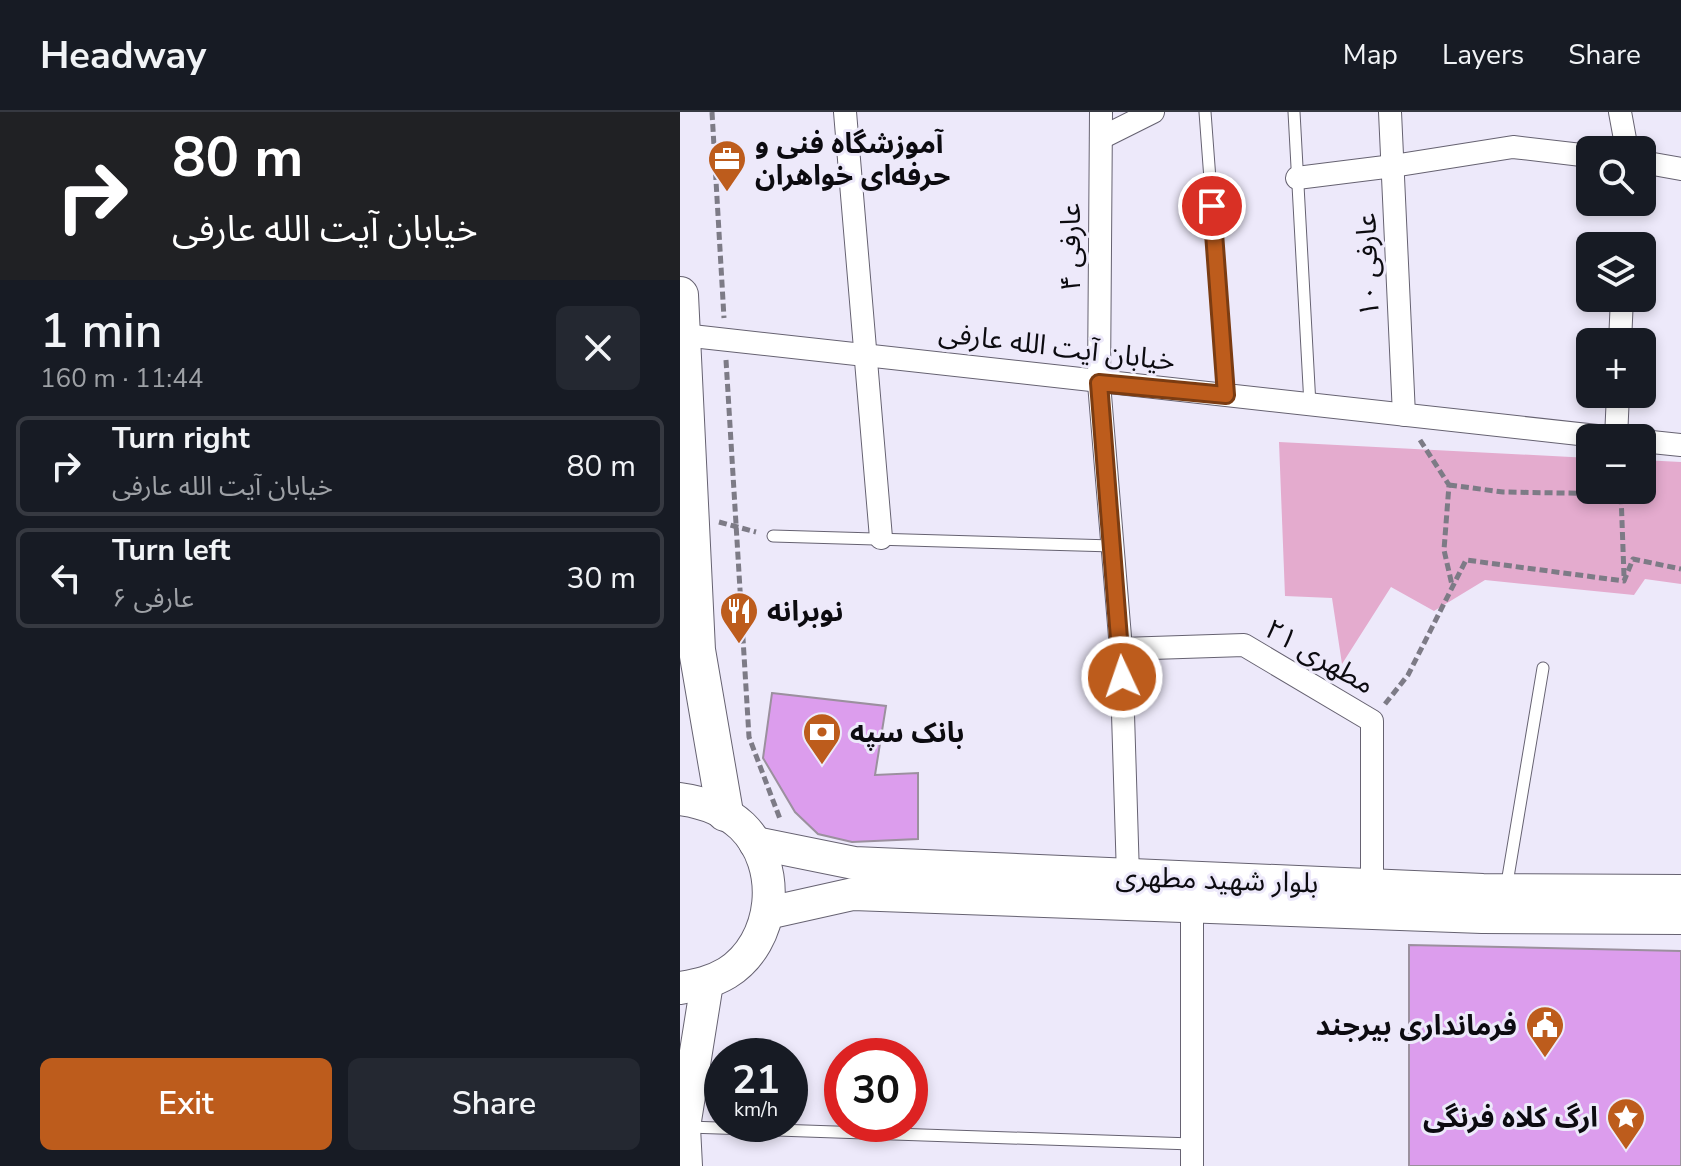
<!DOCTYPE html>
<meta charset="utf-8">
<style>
body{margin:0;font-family:"Nunito Sans","Noto Sans Arabic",sans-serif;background:#242831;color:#f1f3f6;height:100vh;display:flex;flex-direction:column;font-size:30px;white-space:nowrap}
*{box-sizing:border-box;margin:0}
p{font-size:26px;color:#9ea1a6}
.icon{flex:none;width:44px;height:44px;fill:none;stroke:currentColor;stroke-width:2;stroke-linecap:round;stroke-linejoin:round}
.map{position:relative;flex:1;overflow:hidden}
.drawer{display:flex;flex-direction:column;background:#171b24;width:680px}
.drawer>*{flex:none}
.guide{background:#202124;color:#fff;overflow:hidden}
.tools{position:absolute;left:896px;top:24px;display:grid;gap:16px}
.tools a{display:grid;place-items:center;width:80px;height:80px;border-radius:12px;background:#171b24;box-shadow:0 4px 12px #0003;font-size:40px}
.speed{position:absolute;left:24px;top:926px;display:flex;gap:16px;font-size:40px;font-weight:700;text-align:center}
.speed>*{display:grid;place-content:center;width:104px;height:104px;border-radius:50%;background:#171b24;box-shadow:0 4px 12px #0003;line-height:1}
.speed small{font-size:20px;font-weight:400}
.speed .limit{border:12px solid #d22;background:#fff;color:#111}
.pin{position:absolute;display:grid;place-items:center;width:68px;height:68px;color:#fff;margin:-34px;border:4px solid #fff;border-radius:50%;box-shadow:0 2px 8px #0007}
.me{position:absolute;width:88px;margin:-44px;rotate:357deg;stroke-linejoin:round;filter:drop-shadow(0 0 6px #0008)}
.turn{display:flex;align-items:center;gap:28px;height:168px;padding:0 40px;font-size:36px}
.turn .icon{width:104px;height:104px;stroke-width:2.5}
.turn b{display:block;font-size:56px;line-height:68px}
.round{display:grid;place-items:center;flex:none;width:84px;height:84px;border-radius:12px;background:#242831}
.overview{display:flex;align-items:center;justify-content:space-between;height:136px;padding:0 40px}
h1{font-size:48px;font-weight:600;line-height:60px}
.action{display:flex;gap:16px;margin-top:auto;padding:16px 40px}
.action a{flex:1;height:92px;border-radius:12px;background:#bd5c1c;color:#fff;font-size:32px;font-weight:600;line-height:92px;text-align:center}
.action a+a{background:#242831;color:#f1f3f6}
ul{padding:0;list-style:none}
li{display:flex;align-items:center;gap:24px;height:100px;margin:0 16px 12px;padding:0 24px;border:4px solid #363941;border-radius:12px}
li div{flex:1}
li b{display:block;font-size:30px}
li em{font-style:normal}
header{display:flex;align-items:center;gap:48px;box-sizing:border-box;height:112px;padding:0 40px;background:#171b24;border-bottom:2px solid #363941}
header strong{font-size:38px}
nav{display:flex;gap:44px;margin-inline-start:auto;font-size:28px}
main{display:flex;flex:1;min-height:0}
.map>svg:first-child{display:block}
.green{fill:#e4abce}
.building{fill:#dc9ded;stroke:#9b909e;stroke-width:2}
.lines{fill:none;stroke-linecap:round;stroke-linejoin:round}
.lane-casing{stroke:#666271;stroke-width:13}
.street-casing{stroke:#666271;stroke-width:24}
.secondary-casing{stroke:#666271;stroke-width:34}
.primary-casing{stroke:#666271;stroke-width:38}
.path{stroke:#7d7b86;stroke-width:5;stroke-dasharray:8 4;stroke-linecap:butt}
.lane{stroke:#fff;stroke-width:11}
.street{stroke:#fff;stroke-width:22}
.secondary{stroke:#fff;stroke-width:32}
.primary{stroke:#fff;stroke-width:36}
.route-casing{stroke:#7b3c12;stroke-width:20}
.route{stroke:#bd5c1c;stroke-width:14}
.labels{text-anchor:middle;stroke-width:6;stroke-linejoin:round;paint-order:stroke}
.poi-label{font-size:28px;font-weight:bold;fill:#0c0b10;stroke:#ede9fa;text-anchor:start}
.street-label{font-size:28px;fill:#0c0b10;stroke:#ede9fa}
</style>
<header>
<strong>Headway</strong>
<nav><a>Map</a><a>Layers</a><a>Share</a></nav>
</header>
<main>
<section class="drawer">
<div class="guide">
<div class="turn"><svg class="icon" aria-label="right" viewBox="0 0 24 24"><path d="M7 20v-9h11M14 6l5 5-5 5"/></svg><div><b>80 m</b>خیابان آیت الله عارفی</div></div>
</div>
<div class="overview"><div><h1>1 min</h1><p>160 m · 11:44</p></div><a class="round"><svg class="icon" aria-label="close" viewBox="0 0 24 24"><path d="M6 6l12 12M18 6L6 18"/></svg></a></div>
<ul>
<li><svg class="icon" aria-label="right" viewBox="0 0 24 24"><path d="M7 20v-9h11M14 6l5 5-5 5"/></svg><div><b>Turn right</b><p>خیابان آیت الله عارفی</p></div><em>80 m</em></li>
<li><svg class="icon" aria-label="left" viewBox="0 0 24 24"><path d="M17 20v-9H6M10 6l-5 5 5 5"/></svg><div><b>Turn left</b><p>عارفی ۶</p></div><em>30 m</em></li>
</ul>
<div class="action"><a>Exit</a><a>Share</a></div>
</section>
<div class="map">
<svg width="1001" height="1054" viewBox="0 0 1001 1054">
<rect width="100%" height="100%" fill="#ede9fa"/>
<path class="green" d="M599,330L910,346V378H962V348L1001,350V472L965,467L954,483L805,468L754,499L711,475L662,552L652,486L605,484Z"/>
<g class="building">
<path d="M92,581L206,594L195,663L238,661V727L172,730L138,722L115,700L83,646Z"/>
<path d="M729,833L1001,839V1054H729Z"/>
</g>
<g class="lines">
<g class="lane-casing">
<g id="lane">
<path d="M525,0L546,283"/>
<path d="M614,0L630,293"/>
<path d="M93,424L433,434"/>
<path d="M826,777L863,556"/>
<path d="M8,1015L512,1032"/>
</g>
</g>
<g class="street-casing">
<g id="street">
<path d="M165,0L201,426"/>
<path d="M421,0L419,271L441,537L448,764"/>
<path d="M710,0L724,303"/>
<path d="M940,0L947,38"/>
<path d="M421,26L473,0"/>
<path d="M962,50L1001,57"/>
<path d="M617,66L713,54L833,35L910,44"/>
<path d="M3,223L935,326"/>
<path d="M940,230L942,186"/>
<path d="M936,326L938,282"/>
<path d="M962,329L1001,333"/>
<path d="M441,537L564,533L692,609V774"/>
<path d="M512,794V1054"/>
</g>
</g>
<g class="secondary-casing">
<g id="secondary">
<path d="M0,687C23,690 44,697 62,714C103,754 96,830 47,861C32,870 17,873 0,876"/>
<path d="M75,731L174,751L803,778L1001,779"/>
<path d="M88,801L173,782L802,805L1001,806"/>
<path d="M0,1000L4,1015L6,1054"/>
<path d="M4,1015L27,871"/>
</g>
</g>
<g class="primary-casing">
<path id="primary" d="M0,183L17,538L45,701"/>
</g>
<g class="path">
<path d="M32,0L44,206"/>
<path d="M46,248L69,625L100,707"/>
<path d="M740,328L769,373L764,438L772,473"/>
<path d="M769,373L823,380L941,382"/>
<path d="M39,410L76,420"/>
<path d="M944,464L941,382L944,378"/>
<path d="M705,592L728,563L786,448L944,469L953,447L1001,457"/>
</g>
<use href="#lane" class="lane"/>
<use href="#street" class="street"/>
<use href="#secondary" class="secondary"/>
<use href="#primary" class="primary"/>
</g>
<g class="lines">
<g class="route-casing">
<path id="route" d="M442,565L419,271L546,283L532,94"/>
</g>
<use href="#route" class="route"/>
</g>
<defs>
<g id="office-pin" transform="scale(2)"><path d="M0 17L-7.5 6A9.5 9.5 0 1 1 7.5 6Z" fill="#bd5c1c" stroke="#ede9fa"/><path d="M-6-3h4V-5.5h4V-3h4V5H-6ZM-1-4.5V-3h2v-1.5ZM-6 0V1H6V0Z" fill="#fff"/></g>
<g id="restaurant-pin" transform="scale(2)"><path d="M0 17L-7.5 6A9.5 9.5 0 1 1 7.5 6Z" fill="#bd5c1c" stroke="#ede9fa"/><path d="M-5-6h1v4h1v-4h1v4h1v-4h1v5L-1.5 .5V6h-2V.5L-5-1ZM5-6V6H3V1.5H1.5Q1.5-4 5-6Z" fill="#fff"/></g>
<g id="bank-pin" transform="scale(2)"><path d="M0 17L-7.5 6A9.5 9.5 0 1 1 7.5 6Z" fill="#bd5c1c" stroke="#ede9fa"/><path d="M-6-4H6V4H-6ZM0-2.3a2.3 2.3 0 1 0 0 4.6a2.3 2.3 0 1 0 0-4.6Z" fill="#fff"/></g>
<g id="civic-pin" transform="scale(2)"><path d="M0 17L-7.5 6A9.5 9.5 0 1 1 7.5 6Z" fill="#bd5c1c" stroke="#ede9fa"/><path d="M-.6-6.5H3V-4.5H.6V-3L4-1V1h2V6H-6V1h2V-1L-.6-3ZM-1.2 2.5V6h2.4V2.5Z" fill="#fff"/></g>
<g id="sight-pin" transform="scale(2)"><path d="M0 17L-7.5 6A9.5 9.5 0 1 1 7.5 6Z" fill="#bd5c1c" stroke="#ede9fa"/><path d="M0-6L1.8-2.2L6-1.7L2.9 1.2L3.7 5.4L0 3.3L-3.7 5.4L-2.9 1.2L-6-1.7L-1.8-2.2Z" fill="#fff"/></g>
</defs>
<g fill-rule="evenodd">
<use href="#office-pin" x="47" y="47"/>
<use href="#restaurant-pin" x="59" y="499"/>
<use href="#bank-pin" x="142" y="620"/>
<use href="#civic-pin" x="865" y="913"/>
<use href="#sight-pin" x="946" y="1005"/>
</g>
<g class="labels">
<g class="poi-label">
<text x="75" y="41">آموزشگاه فنی و<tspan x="75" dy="32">حرفه‌ای خواهران</tspan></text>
<text x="87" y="509">نوبرانه</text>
<text x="170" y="630">بانک سپه</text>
<text x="837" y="923" text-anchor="end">فرمانداری بیرجند</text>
<text x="918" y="1015" text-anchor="end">ارگ کلاه فرنگی</text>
</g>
<g class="street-label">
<text transform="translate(390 135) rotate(-90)" y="10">عارفی ۴</text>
<text transform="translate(687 153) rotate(-92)" y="10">عارفی ۱۰</text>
<text transform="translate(377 234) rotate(7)" y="10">خیابان آیت الله عارفی</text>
<text transform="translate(640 544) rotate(30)" y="10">مطهری ۲۱</text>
<text transform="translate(537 767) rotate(2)" y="10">بلوار شهید مطهری</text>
</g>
</g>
</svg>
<div class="tools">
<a><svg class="icon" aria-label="search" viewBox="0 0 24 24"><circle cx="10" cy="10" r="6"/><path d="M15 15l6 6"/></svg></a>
<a><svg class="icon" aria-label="layers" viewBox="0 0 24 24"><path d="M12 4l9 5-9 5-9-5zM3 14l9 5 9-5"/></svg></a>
<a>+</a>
<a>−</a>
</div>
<div class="speed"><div>21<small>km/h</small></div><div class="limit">30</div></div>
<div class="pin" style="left:532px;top:94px;background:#d93025"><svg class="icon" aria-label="arrive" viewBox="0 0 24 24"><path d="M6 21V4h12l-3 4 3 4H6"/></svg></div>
<svg class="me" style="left:442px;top:565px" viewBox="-20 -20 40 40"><circle r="17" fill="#bd5c1c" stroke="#fff" stroke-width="3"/><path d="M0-11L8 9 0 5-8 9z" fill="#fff"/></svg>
</div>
</main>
